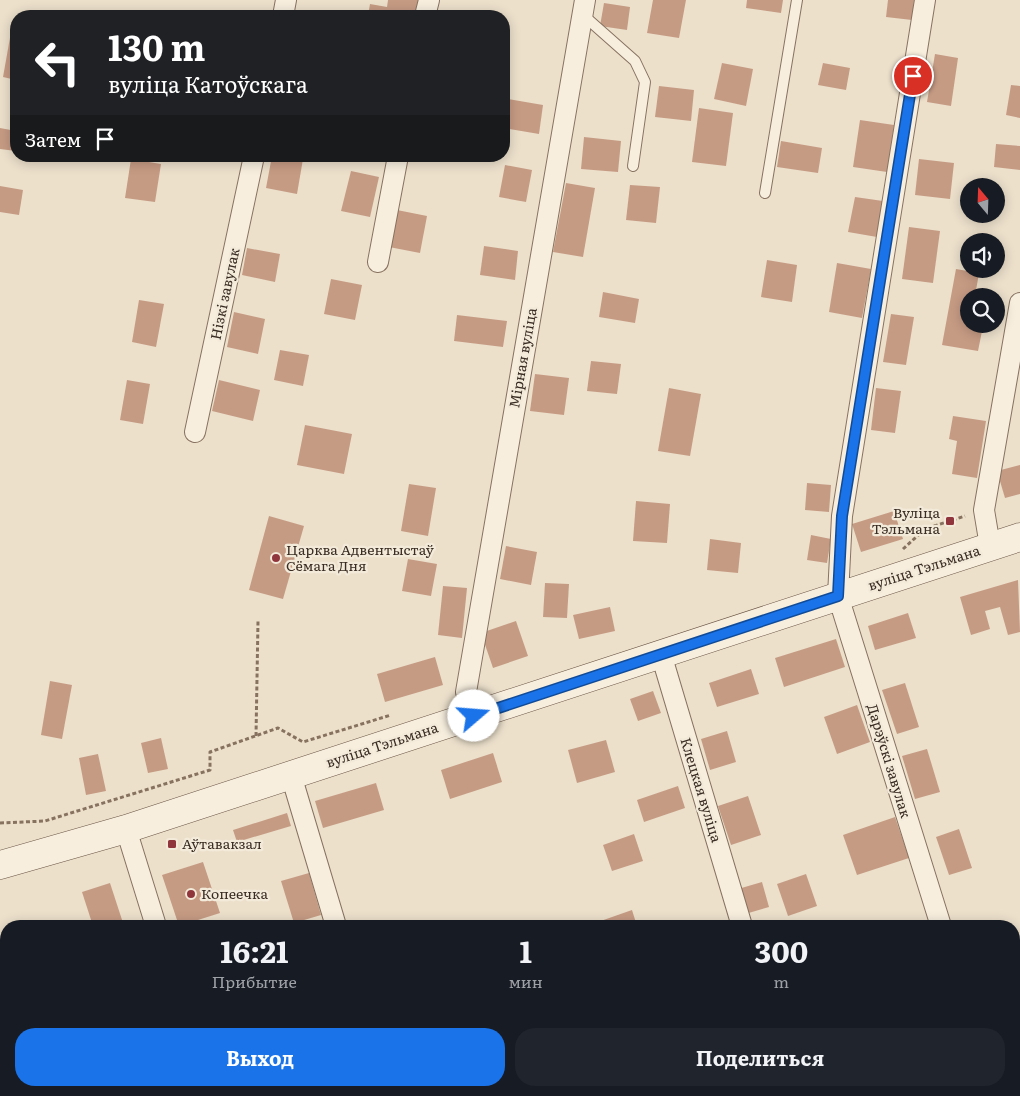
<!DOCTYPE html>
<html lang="ru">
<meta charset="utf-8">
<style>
body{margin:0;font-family:Literata,serif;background:#20242c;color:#f1f3f6;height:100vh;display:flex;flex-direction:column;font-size:19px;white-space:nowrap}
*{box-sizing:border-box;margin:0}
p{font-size:16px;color:#9ea1a6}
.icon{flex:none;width:28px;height:28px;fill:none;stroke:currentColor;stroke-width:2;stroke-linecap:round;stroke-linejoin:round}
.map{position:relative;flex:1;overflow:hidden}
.side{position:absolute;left:0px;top:920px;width:1020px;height:176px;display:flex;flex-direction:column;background:#171b24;border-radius:20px 20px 0 0;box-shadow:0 2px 12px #0003}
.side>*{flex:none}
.top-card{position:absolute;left:10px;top:10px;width:500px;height:152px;border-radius:20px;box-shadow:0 2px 12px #0003;background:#202124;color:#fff;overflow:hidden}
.needle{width:32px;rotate:341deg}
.fabs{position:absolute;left:960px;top:178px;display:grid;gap:10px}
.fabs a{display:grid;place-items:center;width:45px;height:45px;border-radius:50%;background:#171b24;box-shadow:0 2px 12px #0003;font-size:25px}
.pin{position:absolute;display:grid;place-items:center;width:42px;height:42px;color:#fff;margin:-21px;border:2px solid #fff;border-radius:50%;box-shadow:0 1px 5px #0007}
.me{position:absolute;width:55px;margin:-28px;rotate:72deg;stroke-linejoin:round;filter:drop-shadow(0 0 4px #0008)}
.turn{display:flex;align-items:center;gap:18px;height:105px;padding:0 15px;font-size:22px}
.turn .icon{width:65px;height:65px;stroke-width:2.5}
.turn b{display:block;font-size:35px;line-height:42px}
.then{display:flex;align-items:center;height:48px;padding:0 15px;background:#0003;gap:10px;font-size:19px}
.eta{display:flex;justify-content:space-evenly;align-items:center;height:85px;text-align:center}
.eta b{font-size:30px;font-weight:700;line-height:35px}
.button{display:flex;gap:10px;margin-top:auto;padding:10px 15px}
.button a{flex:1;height:58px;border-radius:20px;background:#1a73e8;color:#fff;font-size:20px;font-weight:700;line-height:58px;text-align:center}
.button a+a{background:#20242c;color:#f1f3f6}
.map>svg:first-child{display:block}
.building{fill:#c69b84}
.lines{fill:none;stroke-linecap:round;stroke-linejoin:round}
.service-casing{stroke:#877260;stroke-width:12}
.minor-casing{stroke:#877260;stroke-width:22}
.secondary-casing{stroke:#695443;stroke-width:29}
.path{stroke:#877260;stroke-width:3;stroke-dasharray:4 2.5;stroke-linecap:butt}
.service{stroke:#f7eede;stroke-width:10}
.minor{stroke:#f7eede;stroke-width:20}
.secondary{stroke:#f7eede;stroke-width:28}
.route-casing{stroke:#114b97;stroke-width:12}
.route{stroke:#1a73e8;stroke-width:9}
.poi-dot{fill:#91353c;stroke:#f3eada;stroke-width:2}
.labels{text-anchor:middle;stroke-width:4.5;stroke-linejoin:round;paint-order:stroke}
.street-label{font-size:14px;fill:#392c22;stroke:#f3eada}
.poi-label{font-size:14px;fill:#392c22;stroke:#f3eada;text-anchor:start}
</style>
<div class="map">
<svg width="1020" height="1096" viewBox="0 0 1020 1096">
<rect width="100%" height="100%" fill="#ece0cb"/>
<g class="building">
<path d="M388,0H419L416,16H368L370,4L387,7Z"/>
<path d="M653,0H686L679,38L647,33Z"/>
<path d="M747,0H783L781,13L746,8Z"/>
<path d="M888,0H914L912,20L886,17Z"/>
<path d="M604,3L630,7L627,30L600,26Z"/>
<path d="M13,21H16V80L3,77Z"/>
<path d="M935,54L958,58L951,106L927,102Z"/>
<path d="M722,63L753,69L746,106L714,99Z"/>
<path d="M823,63L850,68L846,90L818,85Z"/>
<path d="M1011,85L1020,86V118L1006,115Z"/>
<path d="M659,86L694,90L691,121L655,117Z"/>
<path d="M508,99L543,105L539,134L504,128Z"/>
<path d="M699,108L733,113L726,166L692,162Z"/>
<path d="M860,120L894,125L887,172L853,167Z"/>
<path d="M0,128L16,131V151L0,149Z"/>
<path d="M584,137L621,141L618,172L581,169Z"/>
<path d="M781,141L822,148L818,173L777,167Z"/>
<path d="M996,144L1020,146V170L994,167Z"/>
<path d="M272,156L303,159L297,194L266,188Z"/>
<path d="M131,159L161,164L155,202L125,198Z"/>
<path d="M919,159L954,163L950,199L915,195Z"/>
<path d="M505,165L532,170L526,202L499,197Z"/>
<path d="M351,171L379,177L370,217L341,211Z"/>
<path d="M566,183L595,188L583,257L553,252Z"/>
<path d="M630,185L660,187L656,223L626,220Z"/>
<path d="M0,186L23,190L19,215L0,212Z"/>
<path d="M855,197L883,201L877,237L848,232Z"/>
<path d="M397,210L427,216L420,253L389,247Z"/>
<path d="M909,227L940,231L933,283L902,279Z"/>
<path d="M484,246L518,251L515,280L480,275Z"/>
<path d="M247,248L280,254L275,282L242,275Z"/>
<path d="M767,260L797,265L792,302L761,297Z"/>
<path d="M837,263L871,269L862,318L829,312Z"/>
<path d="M956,269L979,273L975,296H969V329L982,331L978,351L942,345Z"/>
<path d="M331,279L362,285L355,320L324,314Z"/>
<path d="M603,292L639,299L635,323L599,317Z"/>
<path d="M139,300L164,304L156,347L132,342Z"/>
<path d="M234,312L265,319L258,354L227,347Z"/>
<path d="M891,314L914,317L906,365L883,362Z"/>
<path d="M457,315L507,321L503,347L454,341Z"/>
<path d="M280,350L309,355L303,386L274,380Z"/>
<path d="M591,361L621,364L617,394L587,391Z"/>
<path d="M535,374L569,378L564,415L530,411Z"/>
<path d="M127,380L150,384L143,424L120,420Z"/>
<path d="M219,380L260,390L253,421L212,411Z"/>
<path d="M669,388L701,394L690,456L658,451Z"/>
<path d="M876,388L901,391L895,433L871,430Z"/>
<path d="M953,416L986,421L977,478L952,474L957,441L949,439Z"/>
<path d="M305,425L352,434L344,474L297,465Z"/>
<path d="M1020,465V494L1005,498L997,471Z"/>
<path d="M807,483L831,485L829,512L805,510Z"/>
<path d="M409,484L436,488L428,536L401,531Z"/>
<path d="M636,501L670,504L667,543L633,541Z"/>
<path d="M894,511L903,539L861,552L852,524Z"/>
<path d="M269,516L304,526L283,599L249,590Z"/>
<path d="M811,535L831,539L827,563L807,560Z"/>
<path d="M710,539L741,543L738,573L707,570Z"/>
<path d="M506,546L537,552L531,585L500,579Z"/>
<path d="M408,559L437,564L431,596L402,591Z"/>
<path d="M1018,580L1020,632L1008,635L1000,607L985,611L990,629L971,635L960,597Z"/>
<path d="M545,583L569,584L567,618L543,617Z"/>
<path d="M443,586L467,588L462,638L438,635Z"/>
<path d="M610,607L615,631L579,639L573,615Z"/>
<path d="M908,613L916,638L875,650L868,626Z"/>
<path d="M516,621L528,656L493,668L481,633Z"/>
<path d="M836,639L845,667L784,687L775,658Z"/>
<path d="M435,657L443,685L385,702L377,674Z"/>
<path d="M751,669L759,694L717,707L709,683Z"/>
<path d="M50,681L72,685L62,739L41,735Z"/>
<path d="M905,683L919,727L897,734L882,690Z"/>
<path d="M653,691L661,713L638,721L630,699Z"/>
<path d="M857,705L870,742L837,754L824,717Z"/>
<path d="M727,731L736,762L710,770L701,739Z"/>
<path d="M161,738L168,769L148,773L141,743Z"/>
<path d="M606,740L615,772L577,783L568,750Z"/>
<path d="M927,749L940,792L915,799L902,756Z"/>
<path d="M493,753L502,782L450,799L441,770Z"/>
<path d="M98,754L106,791L86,795L79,758Z"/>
<path d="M376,783L384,810L323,828L315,801Z"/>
<path d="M678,786L685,808L644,822L637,800Z"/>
<path d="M748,796L761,835L731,845L718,806Z"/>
<path d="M287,813L291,826L237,842L233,830Z"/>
<path d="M895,817L909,858L857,875L843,835Z"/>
<path d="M959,829L972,868L949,875L936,837Z"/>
<path d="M634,834L643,861L612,871L603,845Z"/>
<path d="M203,862L220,913L179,926L162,875Z"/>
<path d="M309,873L321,915L294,923L281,881Z"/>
<path d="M806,874L817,906L788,916L777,884Z"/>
<path d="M762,882L769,907L745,914L738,889Z"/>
<path d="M110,883L124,926H93L82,892Z"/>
<path d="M632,910L637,926H596L595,923Z"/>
<path d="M153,1090H181L155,1096Z"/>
<path d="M812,1090H840L841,1096H813Z"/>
</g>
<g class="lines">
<g class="service-casing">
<g id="service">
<path d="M583,15L635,61L645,82L633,166"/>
<path d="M765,193L797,0"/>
</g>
</g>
<g class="minor-casing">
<g id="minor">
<path d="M925,0L842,516L838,596L941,926"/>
<path d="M283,16L286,0"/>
<path d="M425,16L429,0"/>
<path d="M378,262L398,156"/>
<path d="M195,432L254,156"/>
<path d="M990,546L984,510L1020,303"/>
<path d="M661,654L742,926"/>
<path d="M474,716L466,692L585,0"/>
<path d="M291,775L336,926"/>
<path d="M126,829L156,926"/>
<path d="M207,1090L209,1096"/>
<path d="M386,1090L388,1096"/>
<path d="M792,1090L793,1096"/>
<path d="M993,1090L995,1096"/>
</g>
</g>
<g class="secondary-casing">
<path id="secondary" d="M0,865L126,829L1020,537"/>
</g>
<g class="path">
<path d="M903,549L925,529L965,516"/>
<path d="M256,736L258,621"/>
<path d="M0,823L45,821L210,770V752L278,728L303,742L391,715"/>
</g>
<use href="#service" class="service"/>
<use href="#minor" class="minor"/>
<use href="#secondary" class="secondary"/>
</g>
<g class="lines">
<g class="route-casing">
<path id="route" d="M474,716L838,596L842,516L913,76"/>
</g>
<use href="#route" class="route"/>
</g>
<g class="poi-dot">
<rect x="945" y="516" width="10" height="10" rx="2.5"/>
<circle cx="276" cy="558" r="5"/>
<rect x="167" y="839" width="10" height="10" rx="2.5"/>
<circle cx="191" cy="894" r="5"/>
</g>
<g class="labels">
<g class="street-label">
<text transform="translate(225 294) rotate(-78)" y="5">Нізкі завулак</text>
<text transform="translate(523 358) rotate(-80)" y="5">Мірная вуліца</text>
<text transform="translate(924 568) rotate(-18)" y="5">вуліца Тэльмана</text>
<text transform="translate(382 745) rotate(-18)" y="5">вуліца Тэльмана</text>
<text transform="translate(889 761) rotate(73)" y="5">Дарэўскі завулак</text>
<text transform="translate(701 790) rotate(73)" y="5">Клецкая вуліца</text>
</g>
<g class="poi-label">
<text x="940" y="518" text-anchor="end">Вуліца<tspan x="940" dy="16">Тэльмана</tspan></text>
<text x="286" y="555">Царква Адвентыстаў<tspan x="286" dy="16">Сёмага Дня</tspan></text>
<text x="182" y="849">Аўтавакзал</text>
<text x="201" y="899">Копеечка</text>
</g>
</g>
</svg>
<div class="fabs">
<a><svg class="needle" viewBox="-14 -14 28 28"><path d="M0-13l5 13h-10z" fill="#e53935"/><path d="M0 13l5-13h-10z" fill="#9ea1a6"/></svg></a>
<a><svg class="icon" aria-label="sound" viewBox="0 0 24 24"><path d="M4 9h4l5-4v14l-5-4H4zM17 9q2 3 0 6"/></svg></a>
<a><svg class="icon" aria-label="search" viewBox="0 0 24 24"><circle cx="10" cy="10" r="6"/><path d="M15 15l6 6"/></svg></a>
</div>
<div class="pin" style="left:913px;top:76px;background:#d93025"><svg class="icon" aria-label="arrive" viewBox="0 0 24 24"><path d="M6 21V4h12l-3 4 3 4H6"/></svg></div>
<svg class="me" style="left:474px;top:716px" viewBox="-20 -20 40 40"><circle r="19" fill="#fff"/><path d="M0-13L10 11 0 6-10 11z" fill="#1a73e8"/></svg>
<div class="top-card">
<div class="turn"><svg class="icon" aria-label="left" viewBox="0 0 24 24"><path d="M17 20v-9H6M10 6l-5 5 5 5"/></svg><div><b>130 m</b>вуліца Катоўскага</div></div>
<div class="then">Затем<svg class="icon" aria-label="arrive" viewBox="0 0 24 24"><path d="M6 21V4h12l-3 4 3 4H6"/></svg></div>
</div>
<section class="side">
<div class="eta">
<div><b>16:21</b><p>Прибытие</p></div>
<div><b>1</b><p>мин</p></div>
<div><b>300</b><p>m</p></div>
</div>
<div class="button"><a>Выход</a><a>Поделиться</a></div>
</section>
</div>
